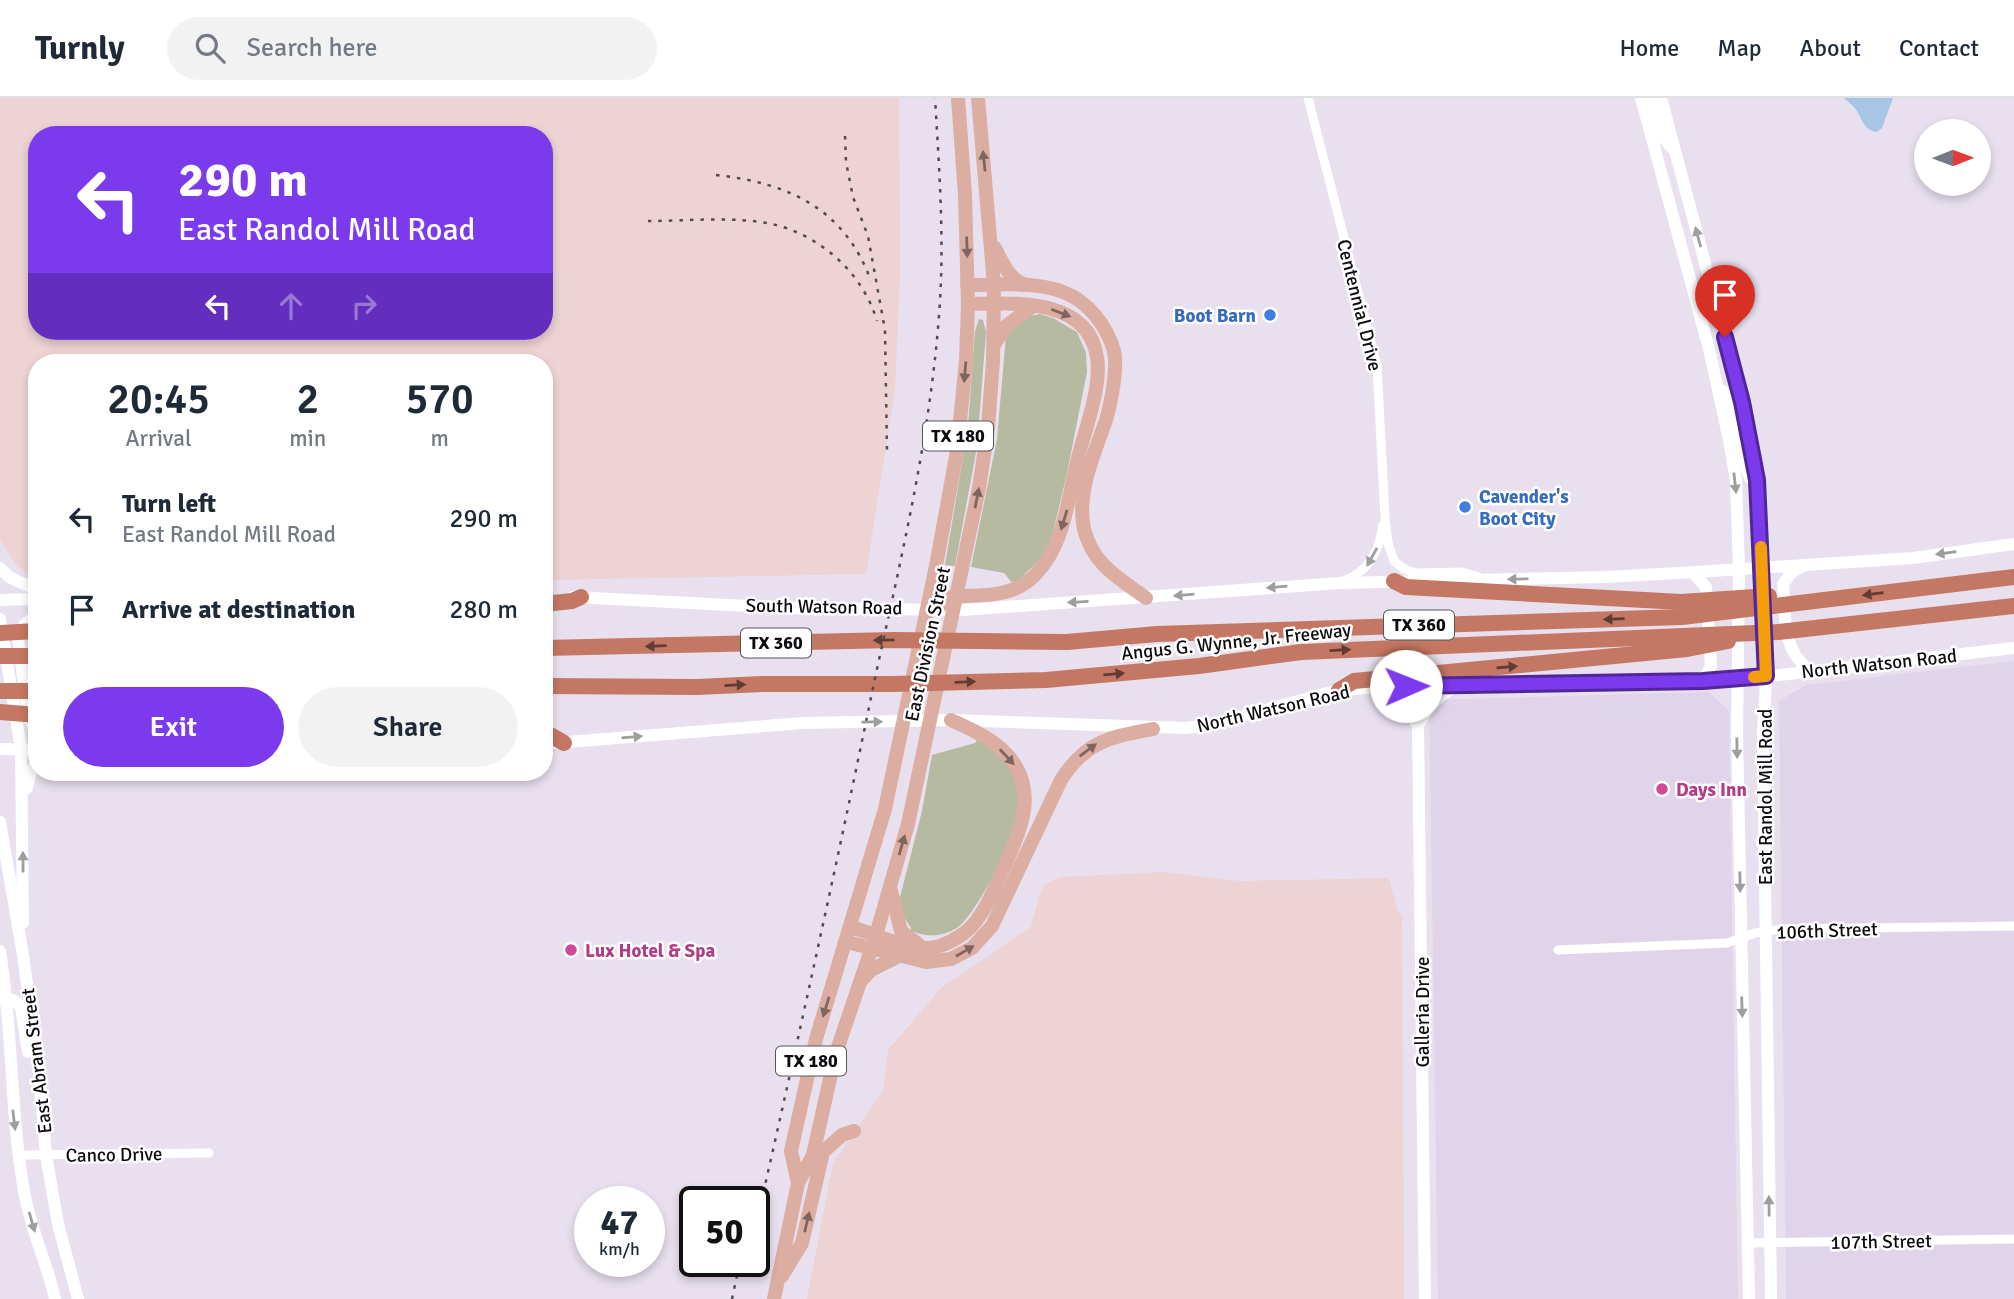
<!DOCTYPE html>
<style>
body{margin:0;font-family:Signika,sans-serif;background:#f2f2f3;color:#1f2937;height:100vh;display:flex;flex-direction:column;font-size:26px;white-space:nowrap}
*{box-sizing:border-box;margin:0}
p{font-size:23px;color:#747a83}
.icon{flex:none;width:38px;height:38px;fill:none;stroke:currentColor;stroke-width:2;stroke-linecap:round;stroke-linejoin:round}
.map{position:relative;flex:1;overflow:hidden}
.panel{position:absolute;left:28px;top:256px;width:525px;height:427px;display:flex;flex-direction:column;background:#fff;border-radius:28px;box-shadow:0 4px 10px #0003}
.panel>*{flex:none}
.top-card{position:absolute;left:28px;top:28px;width:525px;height:214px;border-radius:28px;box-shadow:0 4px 10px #0003;background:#7c3aed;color:#fff;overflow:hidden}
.needle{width:46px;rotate:89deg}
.controls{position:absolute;left:1914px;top:21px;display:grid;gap:14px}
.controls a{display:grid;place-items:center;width:77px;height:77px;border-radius:50%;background:#fff;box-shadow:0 4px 10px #0003;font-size:35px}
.speed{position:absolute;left:574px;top:1088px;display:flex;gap:14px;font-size:35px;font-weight:700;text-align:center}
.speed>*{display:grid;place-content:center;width:91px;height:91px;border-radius:50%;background:#fff;box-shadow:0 4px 10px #0003;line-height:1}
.speed small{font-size:18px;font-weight:400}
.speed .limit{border:4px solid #111;border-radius:10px;background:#fff;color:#111}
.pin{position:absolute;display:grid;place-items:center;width:60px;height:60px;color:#fff;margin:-72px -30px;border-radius:50% 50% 50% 0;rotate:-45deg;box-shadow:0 0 7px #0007}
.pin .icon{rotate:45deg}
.me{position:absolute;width:77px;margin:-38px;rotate:89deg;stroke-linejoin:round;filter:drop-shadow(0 0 5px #0008)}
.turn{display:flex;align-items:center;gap:24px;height:147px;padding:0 35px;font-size:32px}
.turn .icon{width:91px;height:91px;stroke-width:2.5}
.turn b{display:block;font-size:49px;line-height:60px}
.lanes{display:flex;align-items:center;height:66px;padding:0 35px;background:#0003;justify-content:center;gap:35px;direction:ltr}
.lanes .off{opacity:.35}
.eta{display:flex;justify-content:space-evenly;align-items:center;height:119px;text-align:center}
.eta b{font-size:42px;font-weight:600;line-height:49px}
.button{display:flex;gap:14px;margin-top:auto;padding:14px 35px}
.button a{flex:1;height:80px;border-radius:42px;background:#7c3aed;color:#fff;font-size:28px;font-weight:600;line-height:80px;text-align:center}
.button a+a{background:#f2f2f3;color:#1f2937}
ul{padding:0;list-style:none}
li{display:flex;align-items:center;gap:21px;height:91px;padding:0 35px}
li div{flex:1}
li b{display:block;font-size:26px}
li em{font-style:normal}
header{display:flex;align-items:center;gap:42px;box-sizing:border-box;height:98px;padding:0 35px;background:#fff;border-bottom:2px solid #e0e1e3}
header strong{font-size:33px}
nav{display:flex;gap:38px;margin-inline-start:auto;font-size:24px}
.search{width:490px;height:63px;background:#f2f2f3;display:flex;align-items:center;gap:18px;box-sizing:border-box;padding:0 24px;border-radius:38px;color:#747a83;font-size:26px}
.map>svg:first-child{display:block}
.built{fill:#dfd4e9}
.industrial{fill:#edd3d3;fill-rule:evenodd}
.green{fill:#b5baa1}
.water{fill:#a7c6e3}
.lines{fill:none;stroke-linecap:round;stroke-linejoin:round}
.street{stroke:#fff;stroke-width:9}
.secondary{stroke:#fff;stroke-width:12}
.primary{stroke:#dcada1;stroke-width:14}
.highway{stroke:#c47762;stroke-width:16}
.rail{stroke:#4f4b52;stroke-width:2.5;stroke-dasharray:3.5 7;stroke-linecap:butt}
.oneway{fill:#7f6560}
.oneway2{fill:#9f9e9f}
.oneway3{fill:#603c35}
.route-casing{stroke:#51269a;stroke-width:18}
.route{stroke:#7c3aed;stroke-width:12}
.slow{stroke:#f59e0b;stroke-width:12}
.shop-dot{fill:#3f7fe0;stroke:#fff;stroke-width:2.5}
.hotel-dot{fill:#d1479c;stroke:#fff;stroke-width:2.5}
.labels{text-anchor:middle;stroke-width:5;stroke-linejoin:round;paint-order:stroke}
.shield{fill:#fff;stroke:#565558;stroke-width:2}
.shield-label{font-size:18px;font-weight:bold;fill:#0e0c10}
.street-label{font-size:19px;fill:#0e0c10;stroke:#fff}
.shop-label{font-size:19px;font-weight:bold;fill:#366cbe;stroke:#fff;text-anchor:end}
.hotel-label{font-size:19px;font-weight:bold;fill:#b23c85;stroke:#fff;text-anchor:start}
</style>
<header>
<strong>Turnly</strong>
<div class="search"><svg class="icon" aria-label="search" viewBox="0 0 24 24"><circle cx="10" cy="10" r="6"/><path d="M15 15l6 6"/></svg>Search here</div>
<nav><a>Home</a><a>Map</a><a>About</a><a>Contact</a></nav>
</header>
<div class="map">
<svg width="2014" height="1201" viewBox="0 0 2014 1201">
<rect width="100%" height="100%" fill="#e8e0ee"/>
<g class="built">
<path d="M2014,563V1201H1786L1779,603L1806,587Z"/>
<path d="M1709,594L1729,613L1738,1201H1438L1429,602Z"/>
</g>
<g class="industrial">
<path d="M0,0H899L900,174L895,291L866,476L544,482V264H37V482L17,468L0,442ZM37,37H544V233H37Z"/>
<path d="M1165,774L1239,783L1389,780L1397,811L1402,818L1404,1201H807L833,1065L883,993L888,952L942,889L1031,829L1039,798L1045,786L1060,779Z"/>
</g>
<g class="green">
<path d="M1040,216L1053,220L1077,234L1086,255L1087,274L1067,375L1051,443L1039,462L1020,481L1012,485L1004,475L971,469L997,341L1006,237L1024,219Z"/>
<path d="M979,221L983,222L986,234L977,349L955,468L945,467L968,329L975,233Z"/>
<path d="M978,640C997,655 1016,670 1019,695C1020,703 1020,715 1018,722C1011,746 976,817 957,830C942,839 925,840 910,832L911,830L904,819L899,803L922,713L932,657L975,645Z"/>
</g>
<path class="water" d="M1844,0H1893L1882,30L1877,34C1864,32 1863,23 1857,13C1854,8 1848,4 1844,0Z"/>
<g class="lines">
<g class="street">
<path d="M1308,0L1377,268L1385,419L1388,445L1394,463L1404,471L1416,475L1462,474L1479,479"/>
<path d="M1346,482C1370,472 1379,452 1383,427"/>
<path d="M1558,852L1727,845L1755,835L1782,831L2014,828"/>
<path d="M18,1057L209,1055"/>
<path d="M1749,1145L2014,1141"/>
</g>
<g class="secondary">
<path d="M1641,0L1709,251L1729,342L1736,382L1739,471L1737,636L1749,1201"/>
<path d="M1652,0L1661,37L1672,50"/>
<path d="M1661,0L1742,304C1762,393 1766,485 1766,577C1766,598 1763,620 1763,641L1771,1201"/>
<path d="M1723,293C1739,323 1737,351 1750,380L1757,382"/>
<path d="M1803,468L1792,474L1783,486C1786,521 1781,550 1810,573"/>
<path d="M0,470L9,479L37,492"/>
<path d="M1693,475L1706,489L1711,568L1703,583"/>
<path d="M572,499L787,510L963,512L1340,485L1606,479L1696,474L1913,460L2014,446"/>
<path d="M0,502L37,501"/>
<path d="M37,516L25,526L18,540L28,618L37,634"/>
<path d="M0,521L21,651L23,825"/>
<path d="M1384,590L1402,599L1418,628L1425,1201"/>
<path d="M1418,628C1427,609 1437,599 1455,589"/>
<path d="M555,645L803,625L951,622L1185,630L1206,628L1339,592L1380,589L1736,582L2014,550"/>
<path d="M0,651L37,652"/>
<path d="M27,690L31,673L37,664"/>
<path d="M0,724L23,857L39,975L46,1057L58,1126L78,1201"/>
<path d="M0,853C13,933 10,1014 24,1093C30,1130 47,1164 55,1201"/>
<path d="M0,902C10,901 15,900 21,910L28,954"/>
</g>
<g class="primary">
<path d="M995,150C1003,165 1008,180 1025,187"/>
<path d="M967,187C998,187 1034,183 1063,194C1088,203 1107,228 1114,253C1118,269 1111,305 1106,322C1095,354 1076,395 1084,431C1093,467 1119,480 1146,500"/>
<path d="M994,247L1006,228L1033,208"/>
<path d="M938,510C941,507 946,501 950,500C954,498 961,499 966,498C991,497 1016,497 1035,477C1065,446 1067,404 1077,364C1084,334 1102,290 1097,259C1088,199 1013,205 968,206"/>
<path d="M891,793L901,833L919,847"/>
<path d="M851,829C872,835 906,851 928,850C942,850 961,839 971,829C984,815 992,796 1000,778C1015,745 1038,703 1015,667C1001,644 975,633 951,622"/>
<path d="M847,844L926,864L951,861L972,850L992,828L1061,682C1086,643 1110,639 1153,631"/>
<path d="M860,884L871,872L899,858"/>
<path d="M798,1085L791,1053L816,941L885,711L936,468L957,353L966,263L968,206L965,97L958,0"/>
<path d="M782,1178L802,1145L823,1054L842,1037L854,1033"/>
<path d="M774,1201L798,1085L813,1057L835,958L876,837L908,726L979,390L988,330L993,263L994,187L978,0"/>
</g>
<g class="highway">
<path d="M1394,483L1406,489L1681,504L1769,498"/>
<path d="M544,506L572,503L581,499"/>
<path d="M0,535L37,533"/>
<path d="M544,550L894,542L1067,544L1157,536L1682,519L2014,479"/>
<path d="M0,558H37"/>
<path d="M544,588L697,589L762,586H892L1046,582L1199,568L1301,554L1778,534L2014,508"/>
<path d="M1339,592L1354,583L1687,551L1728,543"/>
<path d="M0,593H37"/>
<path d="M0,614L37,617"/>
<path d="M544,637L552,638L564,645"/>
</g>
<g class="rail">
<path d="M845,38L846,64L853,99L868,138L885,232L887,353"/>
<path d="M716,77C789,85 845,111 871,183"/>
<path d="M648,123C687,123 734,118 772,126C820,137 863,175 877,223"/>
<path d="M754,1136C796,951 837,766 875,580C902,456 932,331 940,203C944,136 939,67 935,0"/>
<path d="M732,1201L740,1164"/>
</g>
</g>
<defs><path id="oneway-solid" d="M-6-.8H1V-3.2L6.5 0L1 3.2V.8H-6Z" transform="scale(1.75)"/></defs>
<g class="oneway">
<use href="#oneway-solid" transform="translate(984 63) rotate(-96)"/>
<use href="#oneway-solid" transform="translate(967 149) rotate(88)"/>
<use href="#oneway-solid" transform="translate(1061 215) rotate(21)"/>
<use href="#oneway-solid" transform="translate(965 274) rotate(95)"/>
<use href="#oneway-solid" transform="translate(977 400) rotate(-79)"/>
<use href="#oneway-solid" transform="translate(1064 422) rotate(107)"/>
<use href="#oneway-solid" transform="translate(1088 652) rotate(-37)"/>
<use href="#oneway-solid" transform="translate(1007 659) rotate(47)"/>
<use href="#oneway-solid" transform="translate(902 747) rotate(-74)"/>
<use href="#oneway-solid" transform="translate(965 853) rotate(-30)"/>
<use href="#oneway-solid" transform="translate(826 909) rotate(107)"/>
<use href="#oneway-solid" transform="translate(807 1124) rotate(-77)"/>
</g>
<g class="oneway2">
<use href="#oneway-solid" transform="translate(1698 139) rotate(-105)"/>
<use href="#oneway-solid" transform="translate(1735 385) rotate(84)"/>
<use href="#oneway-solid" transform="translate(1946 455) rotate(172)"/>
<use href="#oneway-solid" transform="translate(1372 459) rotate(119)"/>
<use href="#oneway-solid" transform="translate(1518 481) rotate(179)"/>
<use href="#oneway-solid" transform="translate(1277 489) rotate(175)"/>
<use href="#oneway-solid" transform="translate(1184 497) rotate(175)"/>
<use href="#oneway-solid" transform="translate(1078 504) rotate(177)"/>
<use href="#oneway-solid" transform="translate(872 624) rotate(-1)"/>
<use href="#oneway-solid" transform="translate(632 639) rotate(-5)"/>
<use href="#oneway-solid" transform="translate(1737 650) rotate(89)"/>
<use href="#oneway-solid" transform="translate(23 764) rotate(-90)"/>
<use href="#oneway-solid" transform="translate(1740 784) rotate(89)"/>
<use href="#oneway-solid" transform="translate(1742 909) rotate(88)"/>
<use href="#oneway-solid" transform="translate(14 1022) rotate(83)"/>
<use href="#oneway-solid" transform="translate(1769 1108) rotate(-91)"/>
<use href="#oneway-solid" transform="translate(32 1124) rotate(74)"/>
</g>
<g class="oneway3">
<use href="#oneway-solid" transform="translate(1873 496) rotate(173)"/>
<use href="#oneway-solid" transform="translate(1614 521) rotate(178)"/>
<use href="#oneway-solid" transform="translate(884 542) rotate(179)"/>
<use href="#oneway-solid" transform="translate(656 548) rotate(178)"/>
<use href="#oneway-solid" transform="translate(1340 552) rotate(-3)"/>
<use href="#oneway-solid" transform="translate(1507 569) rotate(-5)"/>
<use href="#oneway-solid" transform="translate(1114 576) rotate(-5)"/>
<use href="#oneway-solid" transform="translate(965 584) rotate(-2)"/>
<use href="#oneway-solid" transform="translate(735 587) rotate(-3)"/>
</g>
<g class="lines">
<g class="route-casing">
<path id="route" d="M1406,588L1703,583L1766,578L1757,382L1742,304L1725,239"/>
</g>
<use href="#route" class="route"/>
<path class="slow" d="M1754,579L1766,578L1761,449"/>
</g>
<g class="shop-dot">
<circle cx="1270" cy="217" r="7"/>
<circle cx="1465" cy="409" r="7"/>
</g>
<g class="hotel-dot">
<circle cx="1662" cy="691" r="7"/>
<circle cx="571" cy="852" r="7"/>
</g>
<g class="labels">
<g class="shield">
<rect x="923" y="323.5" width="70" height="29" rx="5"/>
<rect x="1384" y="512.5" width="70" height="29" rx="5"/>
<rect x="741" y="530.5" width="70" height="29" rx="5"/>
<rect x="776" y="948.5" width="70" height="29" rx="5"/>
</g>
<g class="shield-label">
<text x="958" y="344">TX 180</text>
<text x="1419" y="533">TX 360</text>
<text x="776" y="551">TX 360</text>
<text x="811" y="969">TX 180</text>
</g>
<g class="street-label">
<text transform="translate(1360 207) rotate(76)" y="7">Centennial Drive</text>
<text transform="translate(824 508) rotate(1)" y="7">South Watson Road</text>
<text transform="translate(1236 543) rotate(-6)" y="7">Angus G. Wynne, Jr. Freeway</text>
<text transform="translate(927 546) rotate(-78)" y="7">East Division Street</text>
<text transform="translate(1879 565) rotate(-6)" y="7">North Watson Road</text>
<text transform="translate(1273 610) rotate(-13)" y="7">North Watson Road</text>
<text transform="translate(1765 699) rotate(-90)" y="7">East Randol Mill Road</text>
<text transform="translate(1827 832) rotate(-2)" y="7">106th Street</text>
<text transform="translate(1422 914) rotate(-90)" y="7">Galleria Drive</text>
<text transform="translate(36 963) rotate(-97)" y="7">East Abram Street</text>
<text transform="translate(114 1056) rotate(-1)" y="7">Canco Drive</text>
<text transform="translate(1881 1143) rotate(-1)" y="7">107th Street</text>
</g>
<g class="shop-label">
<text x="1256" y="224">Boot Barn</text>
<text x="1479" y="405" text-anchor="start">Cavender's<tspan x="1479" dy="22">Boot City</tspan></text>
</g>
<g class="hotel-label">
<text x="1676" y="698">Days Inn</text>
<text x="585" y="859">Lux Hotel &amp; Spa</text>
</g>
</g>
</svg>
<div class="controls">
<a><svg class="needle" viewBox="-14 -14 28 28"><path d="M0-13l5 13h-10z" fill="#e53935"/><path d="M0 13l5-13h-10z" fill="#747a83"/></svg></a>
</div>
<div class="speed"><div>47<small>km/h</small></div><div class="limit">50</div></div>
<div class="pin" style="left:1725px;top:239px;background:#d93025"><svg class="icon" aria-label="arrive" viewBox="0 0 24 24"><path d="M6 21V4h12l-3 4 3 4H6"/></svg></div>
<svg class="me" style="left:1406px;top:588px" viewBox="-20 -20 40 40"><circle r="19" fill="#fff"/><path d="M0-13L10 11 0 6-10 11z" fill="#7c3aed"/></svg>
<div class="top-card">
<div class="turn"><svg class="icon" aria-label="left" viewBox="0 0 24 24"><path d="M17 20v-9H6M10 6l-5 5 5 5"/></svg><div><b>290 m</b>East Randol Mill Road</div></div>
<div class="lanes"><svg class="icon" aria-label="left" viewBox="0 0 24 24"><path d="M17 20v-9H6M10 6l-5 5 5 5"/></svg><svg class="icon off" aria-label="ahead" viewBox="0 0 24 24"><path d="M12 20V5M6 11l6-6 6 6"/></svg><svg class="icon off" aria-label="right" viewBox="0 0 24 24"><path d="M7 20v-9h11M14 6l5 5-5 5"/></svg></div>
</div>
<section class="panel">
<div class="eta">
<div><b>20:45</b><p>Arrival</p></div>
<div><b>2</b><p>min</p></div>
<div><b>570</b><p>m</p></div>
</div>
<ul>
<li><svg class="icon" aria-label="left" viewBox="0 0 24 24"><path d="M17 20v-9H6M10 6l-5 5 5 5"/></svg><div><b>Turn left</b><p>East Randol Mill Road</p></div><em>290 m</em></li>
<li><svg class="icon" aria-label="arrive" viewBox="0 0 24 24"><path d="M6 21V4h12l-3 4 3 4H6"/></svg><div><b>Arrive at destination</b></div><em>280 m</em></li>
</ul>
<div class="button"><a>Exit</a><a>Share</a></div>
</section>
</div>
